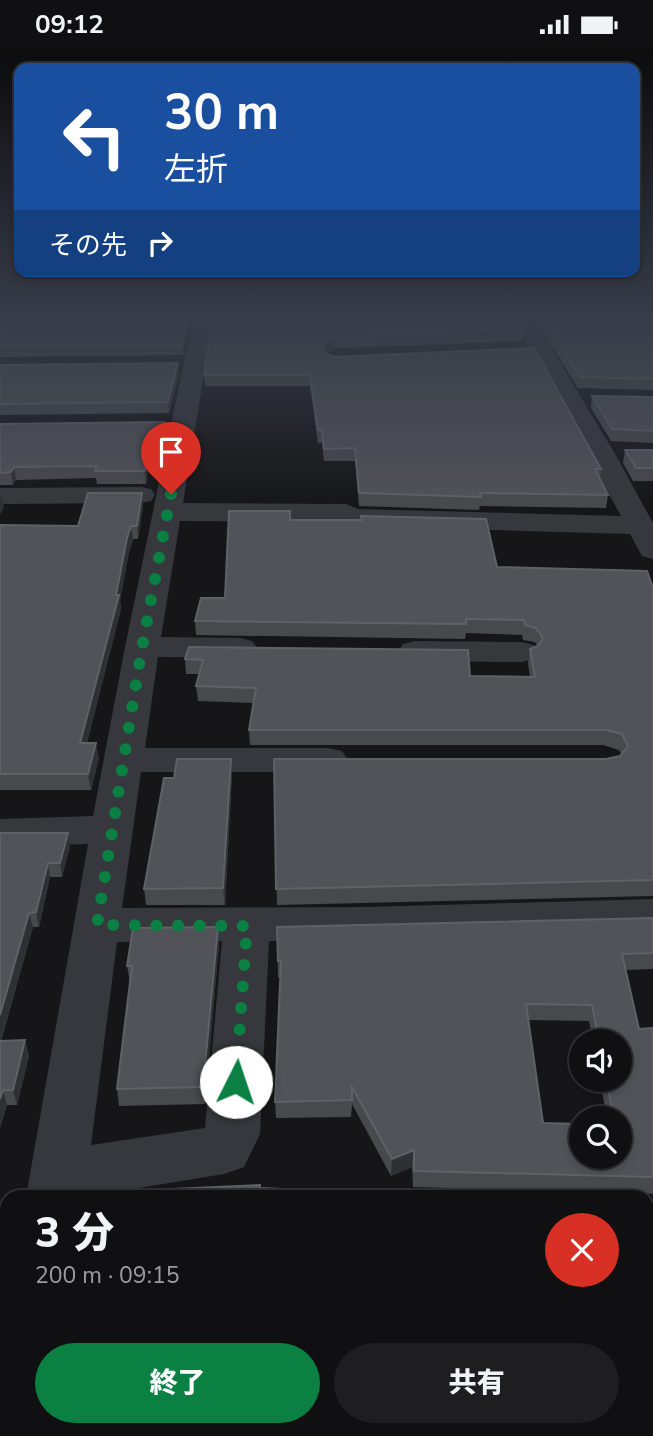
<!DOCTYPE html>
<html lang="ja">
<meta charset="utf-8">
<style>
body{margin:0;font-family:"Nunito Sans","Noto Sans JP",sans-serif;background:#1e1e20;color:#f1f3f6;height:100vh;display:flex;flex-direction:column;font-size:26px;white-space:nowrap}
*{box-sizing:border-box;margin:0}
p{font-size:23px;color:#9c9d9f}
.icon{flex:none;width:38px;height:38px;fill:none;stroke:currentColor;stroke-width:2;stroke-linecap:round;stroke-linejoin:round}
.map{position:relative;flex:1;overflow:hidden}
.sheet{position:absolute;left:0px;top:1141px;width:654px;height:247px;display:flex;flex-direction:column;background:#101012;border-radius:21px 21px 0 0;box-shadow:0 4px 10px #0003,0 0 0 2px #303032}
.sheet>*{flex:none}
.top-card{position:absolute;left:14px;top:14px;width:626px;height:214px;border-radius:14px;box-shadow:0 4px 10px #0003,0 0 0 2px #303032;background:#1a4fa0;color:#fff;overflow:hidden}
.tools{position:absolute;left:569px;top:980px;display:grid;gap:14px}
.tools a{display:grid;place-items:center;width:63px;height:63px;border-radius:50%;background:#101012;box-shadow:0 4px 10px #0003,0 0 0 2px #303032;font-size:35px}
.pin{position:absolute;display:grid;place-items:center;width:60px;height:60px;color:#fff;margin:-72px -30px;border-radius:50% 50% 50% 0;rotate:-45deg;box-shadow:0 0 7px #0007}
.pin .icon{rotate:45deg}
.me{position:absolute;width:77px;margin:-38px;rotate:4deg;stroke-linejoin:round;filter:drop-shadow(0 0 5px #0008)}
.turn{display:flex;align-items:center;gap:24px;height:147px;padding:0 35px;font-size:32px}
.turn .icon{width:91px;height:91px;stroke-width:2.5}
.turn b{display:block;font-size:49px;line-height:60px}
.then{display:flex;align-items:center;height:66px;padding:0 35px;background:#0003;gap:14px;font-size:26px}
.round{display:grid;place-items:center;flex:none;width:74px;height:74px;border-radius:37px;background:#1e1e20}
.overview{display:flex;align-items:center;justify-content:space-between;height:119px;padding:0 35px}
h1{font-size:42px;font-weight:800;line-height:52px}
.cta{display:flex;gap:14px;margin-top:auto;padding:14px 35px}
.cta a{flex:1;height:80px;border-radius:42px;background:#0b8043;color:#fff;font-size:28px;font-weight:800;line-height:80px;text-align:center}
.cta a+a{background:#1e1e20;color:#f1f3f6}
.status{display:flex;justify-content:space-between;align-items:center;height:49px;padding:0 35px;background:#101012;direction:ltr}
.status svg{height:19px;fill:currentColor}
.map>svg:first-child{display:block}
.lines{fill:none;stroke-linecap:round;stroke-linejoin:round}
.minor{fill:#37383d;fill-rule:evenodd}
.wall{fill:#47494d;fill-rule:evenodd}
.shaded-wall{fill:#2f3033}
.building{fill:#525359;stroke:#5f6168;stroke-width:2;fill-rule:evenodd}
.route{stroke:#0b8043;stroke-width:12;stroke-dasharray:0 21.6}
</style>
<div class="status"><b>09:12</b><svg viewBox="0 0 49 12"><path d="M0 12V9h3v3zM5 12V6h3v6zM10 12V3h3v9zM15 12V0h3v12zM26 1h20v11H26zM47 4h2v5h-2z"/></svg></div>
<div class="map">
<svg width="653" height="1387" viewBox="0 0 653 1387">
<rect width="100%" height="100%" fill="#161618"/>
<g class="lines">
<g class="minor">
<path d="M194,264H214L183,454L346,455L358,460L621,467L510,264H530L614,403L653,474V510L642,507L630,485L350,477L338,473L180,472L161,588L240,589L252,592L257,599L252,606L240,609L158,608L145,699H328L342,702L348,711L342,720L328,723H141L122,859L365,858L653,850V882L269,892L260,1085L244,1118L224,1125L84,1148H26L88,795L0,798V770L93,767L125,598ZM222,892L205,1079L91,1096L117,893Z"/>
<path d="M141,438L151,440L155,446L151,452L141,454L0,455V439Z"/>
<path d="M415,592L522,593L534,596L539,603L534,610L522,613L415,612L403,609L398,602L403,595Z"/>
<rect x="648" y="1299" width="5" height="66"/>
<path d="M7,1350V1381H49L48,1387H0V1353Z"/>
<path d="M295,1381H363L362,1387H294Z"/>
</g>
</g>
<g class="wall">
<path d="M0,264H189L190,273L183,306L0,308Z"/>
<path d="M531,264H653V341L578,339Z"/>
<path d="M305,266L524,281L523,292L335,299L325,303L326,305L601,420L600,430L608,446L606,459L480,457L479,461L359,457L355,412H324L322,394H318L310,337H205L204,326Z"/>
<path d="M0,316L179,326L169,364L0,366Z"/>
<path d="M592,347L653,348V394L611,392L591,359Z"/>
<path d="M0,375L165,385L162,400L151,401L146,435H97L96,429L16,431L13,436H0Z"/>
<path d="M625,401H653V432H633L623,414Z"/>
<path d="M143,457L138,490H133L129,503L120,551L121,560L87,694L99,709L91,741H0V476L78,477Z"/>
<path d="M361,467L497,518L653,539V847L277,856L274,710H606L620,707L622,706L619,701L603,696H250L249,681L254,654L198,652L196,637L199,625H186L185,610L470,627L530,628L528,614L530,600L537,597L535,593L523,591L522,586L466,584L465,590L196,586L195,572L225,549L291,471H361Z"/>
<path d="M231,710L232,726L225,856H146L144,840L174,729Z"/>
<path d="M0,784L70,798L62,828H50L39,878H33L1,992L25,991L29,1007L17,1056H7L0,1079Z"/>
<path d="M653,869V920L625,921L639,980L653,979V1145L413,1138L412,1118L391,1127L352,1055L351,1068L276,1069L275,1053L280,929H278L277,878ZM529,971L589,972L593,992H620V1031H600L607,1069H620V1108L543,1074Z"/>
<path d="M218,878L219,895L205,1055L119,1057L117,1040L130,934L127,917Z"/>
<rect x="648" y="1187" width="5" height="94"/>
<path d="M191,1381H286V1384Z"/>
<path d="M383,1381H648L653,1387H384Z"/>
</g>
<g class="shaded-wall">
<path d="M189,264L190,273L183,306L182,296Z"/>
<path d="M335,289V299L325,303L322,299L325,292Z"/>
<path d="M178,314L179,326L169,364L168,353Z"/>
<path d="M164,373L165,385L162,400L161,388Z"/>
<path d="M150,388L151,401L146,435L145,422Z"/>
<path d="M14,418L16,431L13,436L11,423Z"/>
<path d="M142,444L143,457L138,490L137,477Z"/>
<path d="M1,445L4,458L0,466V447Z"/>
<path d="M131,477L133,490L129,503L120,551L121,560L83,709L80,694L116,546L127,489Z"/>
<path d="M96,694L99,709L91,741L88,725Z"/>
<path d="M231,710L232,726L225,856L223,839Z"/>
<path d="M68,784L70,798L62,828L60,814Z"/>
<path d="M48,814L50,828L39,878L36,863Z"/>
<path d="M29,864L33,878L0,994V966Z"/>
<path d="M218,878L219,895L205,1055L203,1038Z"/>
<path d="M25,991L29,1007L17,1056L13,1041Z"/>
<path d="M3,1041L7,1056L0,1079V1050Z"/>
<path d="M414,1101L412,1118L391,1127L392,1110Z"/>
<rect x="165" y="1381" width="4" height="6"/>
</g>
<g class="building">
<path d="M0,264H189L182,296L0,297Z"/>
<path d="M214,264H297L305,266L440,264H513L524,281L335,289L325,292L322,299L326,305L335,308L534,299L601,420H595L608,446L480,444L481,448L359,444L355,399L324,400L322,381H318L310,326H204Z"/>
<path d="M539,264H653V330L580,328Z"/>
<path d="M178,314L168,353L0,355V316Z"/>
<path d="M592,347L653,348V382L612,380Z"/>
<path d="M164,373L161,388H150L145,422H95L97,417L14,418L11,423L0,424V375Z"/>
<path d="M625,401H653V419H636Z"/>
<path d="M88,444H142L137,477H131L127,489L116,546H119L80,694H96L88,725H0V476L78,477Z"/>
<path d="M229,462H290V471H362L361,467L486,470L497,518L647,522L653,539V831L276,840L274,710H606L620,707L628,697L622,685L606,681H249L256,639L196,637L203,611L185,610L189,598L468,601L470,627L535,628L530,600L538,597L543,589L536,579L525,576L524,571L466,570V575L195,572L201,549H225Z"/>
<path d="M177,710H231L223,839L144,840L164,729H174Z"/>
<path d="M0,784H68L60,814H48L36,863L29,864L0,966Z"/>
<path d="M653,869V904L622,905L639,980L653,979V1128L414,1122V1101L392,1110L352,1038V1051L275,1053L281,912H278L277,878ZM526,955L592,956L599,992H620V1031H606L614,1069H620V1108H581V1075L543,1074Z"/>
<path d="M218,878L203,1038L117,1040L132,917H127L133,879Z"/>
<path d="M25,991L13,1041H3L0,1050V992Z"/>
<path d="M260,1136V1139L349,1143V1148H172L173,1140Z"/>
<rect x="648" y="1187" width="5" height="77"/>
<path d="M648,1347H651L653,1351V1387H482V1381H648Z"/>
<path d="M72,1381H165V1387H71Z"/>
</g>
<linearGradient id="sky" x2="0" y2="1"><stop stop-color="#0c0c0d"/><stop offset="0.58" stop-color="#363c48"/><stop offset="1" stop-color="#363c48" stop-opacity="0"/></linearGradient>
<rect width="653" height="458" fill="url(#sky)"/>
<g class="lines">
<path class="route" d="M171,445L141,604L97,876L247,877L236,1033"/>
</g>
</svg>
<div class="tools">
<a><svg class="icon" aria-label="sound" viewBox="0 0 24 24"><path d="M4 9h4l5-4v14l-5-4H4zM17 9q2 3 0 6"/></svg></a>
<a><svg class="icon" aria-label="search" viewBox="0 0 24 24"><circle cx="10" cy="10" r="6"/><path d="M15 15l6 6"/></svg></a>
</div>
<div class="pin" style="left:171px;top:445px;background:#d93025"><svg class="icon" aria-label="arrive" viewBox="0 0 24 24"><path d="M6 21V4h12l-3 4 3 4H6"/></svg></div>
<svg class="me" style="left:236px;top:1033px" viewBox="-20 -20 40 40"><circle r="19" fill="#fff"/><path d="M0-13L10 11 0 6-10 11z" fill="#0b8043"/></svg>
<div class="top-card">
<div class="turn"><svg class="icon" aria-label="left" viewBox="0 0 24 24"><path d="M17 20v-9H6M10 6l-5 5 5 5"/></svg><div><b>30 m</b>左折</div></div>
<div class="then">その先<svg class="icon" aria-label="right" viewBox="0 0 24 24"><path d="M7 20v-9h11M14 6l5 5-5 5"/></svg></div>
</div>
<section class="sheet">
<div class="overview"><div><h1>3 分</h1><p>200 m · 09:15</p></div><a class="round" style="background:#d93025;color:#fff"><svg class="icon" aria-label="close" viewBox="0 0 24 24"><path d="M6 6l12 12M18 6L6 18"/></svg></a></div>
<div class="cta"><a>終了</a><a>共有</a></div>
</section>
</div>
